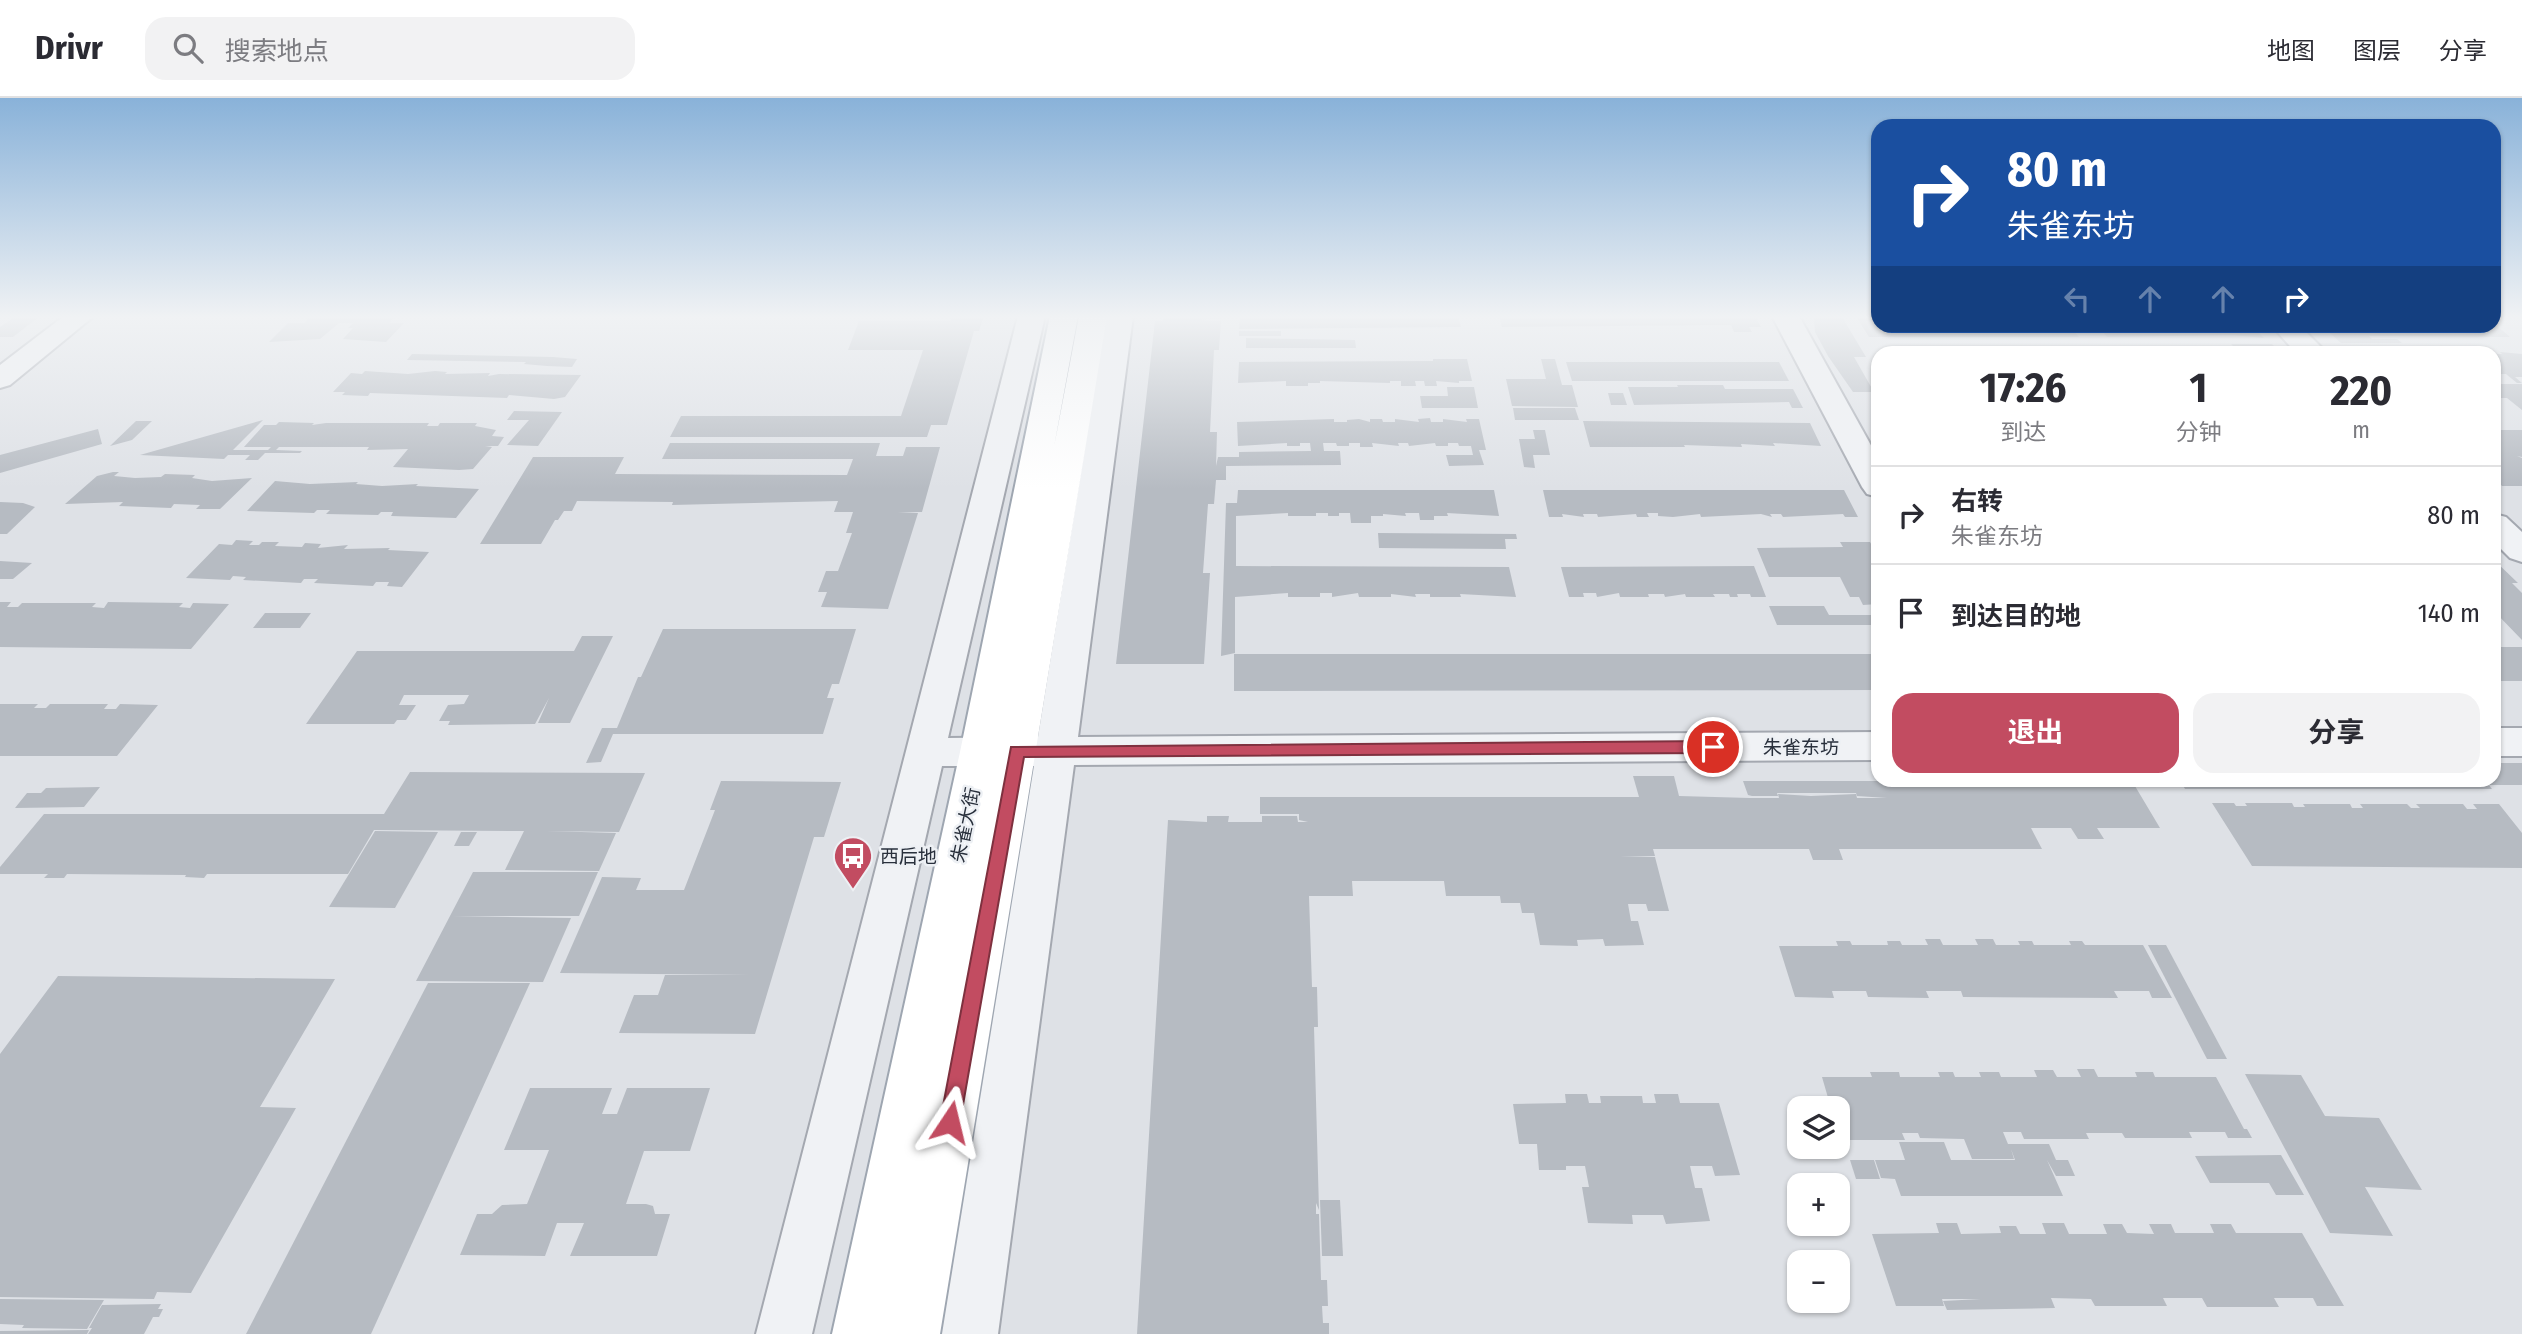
<!DOCTYPE html>
<html lang="zh">
<meta charset="utf-8">
<style>
body{margin:0;font-family:"Fira Sans Condensed","Noto Sans SC",sans-serif;background:#f2f2f3;color:#2b2b33;height:100vh;display:flex;flex-direction:column;font-size:26px;white-space:nowrap}
*{box-sizing:border-box;margin:0}
p{font-size:23px;color:#7c7c81}
.icon{flex:none;width:38px;height:38px;fill:none;stroke:currentColor;stroke-width:2;stroke-linecap:round;stroke-linejoin:round}
.map{position:relative;flex:1;overflow:hidden}
.panel{position:absolute;left:1871px;top:248px;width:630px;height:441px;display:flex;flex-direction:column;background:#fff;border-radius:21px;box-shadow:0 2px 5px #0004}
.panel>*{flex:none}
.top-card{position:absolute;left:1871px;top:21px;width:630px;height:214px;border-radius:21px;box-shadow:0 2px 5px #0004;background:#1a4fa0;color:#fff;overflow:hidden}
.controls{position:absolute;left:1787px;top:998px;display:grid;gap:14px}
.controls a{display:grid;place-items:center;width:63px;height:63px;border-radius:14px;background:#fff;box-shadow:0 2px 5px #0004;font-size:35px}
.pin{position:absolute;display:grid;place-items:center;width:60px;height:60px;color:#fff;margin:-30px;border:4px solid #fff;border-radius:50%;box-shadow:0 2px 7px #0007}
.me{position:absolute;width:77px;margin:-38px;rotate:10deg;stroke-linejoin:round;filter:drop-shadow(0 0 5px #0008)}
.turn{display:flex;align-items:center;gap:24px;height:147px;padding:0 21px;font-size:32px}
.turn .icon{width:91px;height:91px;stroke-width:2.5}
.turn b{display:block;font-size:49px;line-height:60px}
.lanes{display:flex;align-items:center;height:66px;padding:0 21px;background:#0003;justify-content:center;gap:35px;direction:ltr}
.lanes .off{opacity:.35}
.eta{display:flex;justify-content:space-evenly;align-items:center;height:119px;text-align:center}
.eta b{font-size:42px;font-weight:700;line-height:49px}
.cta{display:flex;gap:14px;margin-top:auto;padding:14px 21px}
.cta a{flex:1;height:80px;border-radius:21px;background:#c24c61;color:#fff;font-size:28px;font-weight:700;line-height:80px;text-align:center}
.cta a+a{background:#f2f2f3;color:#2b2b33}
ul{padding:0;list-style:none}
li{display:flex;align-items:center;gap:21px;height:98px;padding:0 21px;border-top:2px solid #e1e1e2}
li div{flex:1}
li b{display:block;font-size:26px}
li em{font-style:normal}
header{display:flex;align-items:center;gap:42px;box-sizing:border-box;height:98px;padding:0 35px;background:#fff;border-bottom:2px solid #e1e1e2}
header strong{font-size:33px}
nav{display:flex;gap:38px;margin-inline-start:auto;font-size:24px}
.search{width:490px;height:63px;background:#f2f2f3;display:flex;align-items:center;gap:18px;box-sizing:border-box;padding:0 24px;border-radius:21px;color:#7c7c81;font-size:26px}
.map>svg:first-child{display:block}
.building{fill:#b6bbc2}
.lines{fill:none;stroke-linecap:round;stroke-linejoin:round}
.minor-casing{stroke:#a4a8b0;stroke-width:4}
.major-casing{stroke:#9ea6b1;stroke-width:4}
.minor{fill:#f0f2f5;fill-rule:evenodd}
.major{fill:#fff;fill-rule:evenodd}
.route{fill:#c24c61;stroke:#7e313f;stroke-width:2}
.labels{text-anchor:middle;stroke-width:5;stroke-linejoin:round;paint-order:stroke}
.street-label{font-size:19px;fill:#29303c;stroke:#edf0f4}
.poi-label{font-size:19px;fill:#29303c;stroke:#edf0f4;text-anchor:start}
</style>
<header>
<strong>Drivr</strong>
<div class="search"><svg class="icon" aria-label="search" viewBox="0 0 24 24"><circle cx="10" cy="10" r="6"/><path d="M15 15l6 6"/></svg>搜索地点</div>
<nav><a>地图</a><a>图层</a><a>分享</a></nav>
</header>
<div class="map">
<svg width="2522" height="1236" viewBox="0 0 2522 1236">
<rect width="100%" height="100%" fill="#dee1e6"/>
<g class="building">
<path d="M16,218H40L13,239H0V229Z"/>
<path d="M311,218H396L389,225H404L386,244L343,241L353,230H348L353,225H339L320,241L269,244L288,225H304Z"/>
<path d="M952,218H984L979,233H974L947,327H931L927,339H670L681,318H901L923,252H848L859,223H950Z"/>
<path d="M1163,218H1221V220L1199,222L1221,223L1219,252H1214L1210,334H1217L1216,368L1218,359H1239V354L1311,353L1310,345H1300V348H1287V345L1238,348L1237,324L1334,321V324H1347V322L1359,321L1370,324V321H1382L1383,324H1395V321L1419,324L1418,321L1430,320L1431,324H1443V321L1467,324L1466,321H1479L1486,352H1479L1484,367L1449,368L1446,357H1473L1471,348H1459L1458,345H1448V348H1436L1435,345L1409,348L1408,345H1398L1399,348L1372,345L1373,349H1360V345H1349V348H1337L1336,345H1323L1324,353H1340L1341,367L1226,368V382H1216L1214,406H1208L1203,475H1210L1204,566H1116L1155,223H1163Z"/>
<path d="M1240,218H1458L1461,229L1239,231Z"/>
<path d="M1499,218H1755L1761,229H1749L1752,234H1734L1731,227L1502,229Z"/>
<path d="M1842,219L1866,259H1854L1874,294H1853L1828,258L1815,234L1814,220Z"/>
<path d="M1857,220H1878V228H2069L2079,239H1869Z"/>
<path d="M2496,227L2510,239L2369,238L2372,241H2397L2402,245H2341L2322,228Z"/>
<path d="M2098,228H2252L2264,240L2233,237L2107,239Z"/>
<rect x="1239" y="233" width="42" height="5"/>
<path d="M1246,240L1355,242L1356,250H1246Z"/>
<path d="M2231,246H2272L2282,256H2121L2115,248H2233Z"/>
<path d="M1889,249H2084L2090,256H1893Z"/>
<path d="M2500,254L2522,256V279H2515L2522,285H2517L2506,276H2494V256H2502Z"/>
<path d="M412,256L553,259L577,261L572,269L547,268L524,266L526,264L407,262Z"/>
<path d="M1433,261H1467L1472,283H1459V285L1436,283L1437,288H1425L1424,283H1415L1416,288H1401V283H1390V285L1320,283V285H1308V288H1286V283L1238,285L1239,264L1433,263Z"/>
<path d="M1541,261H1555L1562,287H1572L1578,309L1512,308L1506,281H1546Z"/>
<path d="M1566,264H1779L1789,283H1572Z"/>
<path d="M365,273L408,276L435,273L447,274L445,276L490,275L488,278L499,276L581,277L565,299L554,301L509,297L507,300L370,295L368,298L342,297L345,294H333L351,275L362,276Z"/>
<path d="M2494,286H2522V312L2507,300H2494Z"/>
<path d="M1677,287H1723L1725,291H1793L1803,310H1792L1789,304L1634,307L1628,289H1678Z"/>
<path d="M1447,289H1474L1478,310H1422L1420,298H1448Z"/>
<path d="M1608,295H1623L1627,307H1611Z"/>
<path d="M1513,310H1575L1579,322H1515Z"/>
<path d="M514,313L562,314L538,348L507,347L529,322H507Z"/>
<path d="M263,322L233,352H268L271,349H244L264,327H276L279,324L314,325L312,327L326,325H429L427,328H438L440,325H477L475,328L496,332L492,338L504,339L498,348H485L492,349L473,371L459,372L393,369L408,351L367,352L369,349H279L276,352L302,353L300,355H265L258,362H245L250,357H228L224,361L140,357Z"/>
<path d="M136,323H152L132,342L110,348Z"/>
<path d="M1583,323L1810,325L1821,348L1773,345L1775,348L1741,346L1742,349L1684,347L1685,349H1590Z"/>
<path d="M98,331L102,346L0,375V357Z"/>
<path d="M1533,332H1545L1550,357H1533L1535,370L1524,369L1519,341H1535Z"/>
<path d="M2494,332H2522V359L2517,358L2522,360V388H2502L2494,380Z"/>
<path d="M670,345H880L876,358H903L906,349H940L922,414H898L918,415L888,511L821,509L827,494H818L826,473H838L852,435H846L853,414H834L838,403L672,407L673,404L577,403L572,413H564L558,422H555L541,446H480L533,359H624L615,376L847,377L853,361H662Z"/>
<path d="M113,374H119L114,378L135,380L161,379L165,376L195,377L192,380L212,383L252,380L220,411H196L200,407L174,406L171,410L119,408L123,404L65,406L97,378Z"/>
<path d="M275,383L310,386L358,384L356,386L382,388L418,386L416,388L479,391L456,420L391,418L393,414H381L378,417L326,416L330,412H317L314,415L247,413Z"/>
<path d="M1238,392H1494L1499,418L1447,415L1448,418H1434V422H1420L1419,415H1405L1406,418L1383,416V418H1371V425H1351L1350,415H1339V418H1328V415H1316V418H1288V415L1236,418V468L1509,469L1516,499L1460,496L1461,499H1430V496H1415L1416,499L1391,496V499H1359L1358,495L1332,499V495H1320V499H1288V495L1235,499V555L1221,558L1226,405H1237Z"/>
<path d="M1543,392H1844L1858,419H1845L1843,416L1783,419L1781,416H1770L1772,419L1761,416L1701,419L1700,416L1673,419L1658,418V415H1647L1649,419H1637L1636,416L1598,419L1597,416H1583L1584,419L1562,416L1563,419H1549Z"/>
<path d="M0,404L23,405L35,409L7,436H0Z"/>
<path d="M1378,435L1516,436L1517,441H1505L1506,451L1379,450Z"/>
<path d="M236,442L253,443L249,447H259L262,444H279L275,448L302,449L305,445L321,446L318,450L348,447L344,451L390,450L388,452L429,454L402,489L387,488L389,484H376L373,488L314,485L318,481H304L301,485L243,482L246,479L233,478L230,482L186,480L219,446L232,447Z"/>
<path d="M1840,444H1870L1878,458V506L1863,507L1859,499H1850L1840,479H1769L1757,450L1843,449Z"/>
<path d="M2494,462L2518,485H2512L2522,495V542L2494,513Z"/>
<path d="M0,463L32,465L13,481H0Z"/>
<path d="M1754,468L1766,499H1751L1750,496H1737L1738,499H1730L1729,496H1713L1715,499H1686L1685,496L1665,499L1664,496H1648L1649,499H1620L1619,495L1597,499L1596,495H1583L1584,499H1569L1561,469Z"/>
<path d="M0,504H11L7,509H18L22,505H96L92,509L104,510L108,504L183,505L179,509L190,510L193,505L229,506L191,551L0,549Z"/>
<path d="M1769,508H1824L1829,517H1878V527H1777Z"/>
<path d="M265,515H311L300,530H253Z"/>
<path d="M663,531H856L839,586H832L827,600H834L823,636H613L601,664L586,665L602,630H617L638,579H641Z"/>
<path d="M582,538H613L570,625H538L549,600L535,626L448,627L450,623H439L448,607L464,606L469,597H404L399,607H416L406,622H397L394,626H306L357,553H574Z"/>
<path d="M2494,545L2497,549H2522V583H2494Z"/>
<path d="M1234,556H1878V592L1234,593Z"/>
<path d="M0,606H38L34,610H46L50,606H108L104,611H116L120,606L158,607L117,658H0Z"/>
<path d="M2494,665H2522V687H2490L2487,682H2494Z"/>
<path d="M410,674L645,675L619,734L546,733L616,735L599,773L505,772L524,733L374,732L348,776H207L204,780L185,779L186,777L67,776L64,780H44L48,776H0V769L44,716H384Z"/>
<path d="M1633,678H1674L1679,698L1750,700H1779L1778,696L1811,698L1856,696L1857,700H1887L1857,698L1856,695H1777L1778,698H1752L1748,697L1743,683H2132L2160,730H2097L2104,741H2078L2071,730H2031L2042,751H1839L1843,762H1813L1809,751H1653L1655,758H1620L1655,759L1669,813H1648L1646,806H1628L1631,823H1638L1644,847L1605,848L1603,841L1577,842L1578,848L1540,847L1534,815H1522L1520,805H1501L1500,798H1446L1444,783H1352L1353,798H1309L1312,889H1317L1318,929H1314L1319,1112L1316,1105V1116H1319L1321,1182H1327L1328,1208H1322L1323,1225H1329V1236H1137L1168,722L1207,724V718H1229L1228,724H1262V718H1297L1298,724H1308L1299,722V716H1260V699H1639Z"/>
<path d="M2180,682H2485L2492,691H2185Z"/>
<path d="M721,683L841,684L824,739H814L755,936L619,935L634,897H658L665,877H749L560,875L602,779L641,780L636,792H684L715,712H710Z"/>
<path d="M100,689L84,709L15,710L27,695H41L46,690Z"/>
<path d="M2212,705H2234L2236,708H2247L2245,705H2292L2294,709H2305L2303,706H2350L2352,710H2363L2360,706H2407L2411,710H2420L2416,706H2463L2467,711H2477L2473,706H2499L2522,735V770L2252,768Z"/>
<path d="M375,733L438,734L395,810L329,809Z"/>
<path d="M461,734H477L469,748H454Z"/>
<path d="M473,774H598L579,818H453L571,820L543,884L416,883Z"/>
<path d="M1925,841H1940L1943,847H1978L1975,841H1993L1996,847H2020L2018,843H2032L2034,847H2071L2069,843H2082L2085,847H2143L2172,900H2152L2149,893H2114L2118,900L1963,899L1961,893H1926L1929,900L1868,899L1866,893H1832L1834,900L1795,899L1779,848H1838L1836,843H1850L1852,847H1888L1887,843H1900L1902,847H1928Z"/>
<path d="M2148,847H2166L2227,961H2207Z"/>
<path d="M58,878L335,881L260,1009L296,1010L191,1195L157,1194L154,1201L0,1199V956Z"/>
<path d="M428,885H530L371,1236H246Z"/>
<path d="M2077,971H2094L2098,979H2137L2135,974H2153L2155,979H2216L2244,1031H2247L2252,1040H2228L2225,1034H2189L2192,1040H2125L2122,1035H2086L2089,1041H2024L2021,1034H2003L2008,1046H2049L2056,1062H2068L2075,1078H2056L2047,1062L2063,1098H1901L1895,1081L1881,1080L1875,1062H1905L1899,1044H1944L1951,1062H2015L2011,1051L2014,1061H1972L1964,1041L1920,1040L1918,1035H1902L1905,1042H1842L1838,1029V1010H1831L1822,979H1872L1870,974H1899L1900,979H1940L1938,974H1953L1955,979H1981L1979,974H1999L2001,979H2037L2034,972H2053L2057,979H2081Z"/>
<path d="M2245,976L2301,977L2325,1018L2379,1020L2422,1092L2365,1089L2393,1138L2330,1135Z"/>
<path d="M530,990H612L602,1016H617L627,990H710L690,1053H644L626,1106H646L653,1108L655,1116H670L657,1158H570L584,1125H557L545,1158L460,1157L477,1116H492L502,1107L527,1106L549,1052H504Z"/>
<path d="M1565,996H1587L1589,1005H1601L1600,998H1642L1643,1005H1656L1654,996H1678L1680,1005H1719L1740,1077L1715,1078L1712,1068H1690L1695,1090H1702L1710,1123L1666,1126L1663,1117H1632L1633,1126L1588,1125L1582,1089H1589L1585,1068H1566V1072H1539L1537,1046H1519L1513,1006L1566,1005Z"/>
<path d="M2281,1057L2304,1097H2276L2269,1085H2210L2195,1058Z"/>
<path d="M1850,1062H1874L1880,1081H1856Z"/>
<path d="M1320,1102H1340L1343,1158H1322Z"/>
<path d="M1936,1125H1957L1961,1136L2001,1135L1999,1128H2016L2020,1136H2046L2042,1125H2064L2069,1136H2107L2103,1126H2122L2127,1135L2154,1136L2149,1126H2171L2175,1135H2214L2210,1126H2231L2236,1135H2302L2344,1208H2317L2313,1200H2274L2279,1209H2207L2202,1200H2163L2167,1208H2095L2091,1201L2051,1200L2055,1210L1947,1212L1943,1203L1981,1201H1942L1944,1208H1896L1872,1136L1939,1135Z"/>
<path d="M0,1201L104,1202L87,1231L22,1230L24,1227L0,1226Z"/>
<path d="M161,1206L158,1211H163L159,1219H153L144,1236H88L92,1230H89L102,1207Z"/>
<path d="M89,1232L87,1236H0V1233Z"/>
</g>
<g class="lines">
<g class="minor-casing">
<g id="minor">
<path d="M64,218H94L10,287L0,290V267Z"/>
<path d="M1018,218H1045L948,640L1038,639L1106,218H1133L1078,639L1878,634V662L1074,667L998,1236H942L1034,668H942L812,1236H756Z"/>
<path d="M1772,218H1799L1878,360V399L1867,396L1862,389Z"/>
<path d="M2272,228H2300L2328,256H2297Z"/>
<path d="M2494,416L2506,419L2522,434V464L2510,460L2494,444Z"/>
<rect x="2494" y="630" width="28" height="28"/>
</g>
</g>
<g class="major-casing">
<path id="major" d="M1050,218H1078L1054,349L1079,218H1107L940,1236H832L960,654Z"/>
</g>
<use href="#minor" class="minor"/>
<use href="#major" class="major"/>
</g>
<linearGradient id="sky" x2="0" y2="1"><stop stop-color="#89b2d9"/><stop offset="0.56" stop-color="#f0f2f4"/><stop offset="1" stop-color="#f0f2f4" stop-opacity="0"/></linearGradient>
<rect width="2522" height="391" fill="url(#sky)"/>
<path class="route" d="M1713,643L1721,649L1713,655L1024,659L960,1024L957,1031L950,1034L943,1031L940,1024L1011,649Z"/>
<defs>
<g id="bus-pin" transform="scale(2.0125)"><path d="M0 17L-7.5 6A9.5 9.5 0 1 1 7.5 6Z" fill="#c24c61" stroke="#edf0f4"/><path d="M-5-6H5V4H4V6H2V4H-2V6H-4V4H-5ZM-3.5-4V0h7V-4ZM-3.5 1.2v1.5H-2V1.2ZM2 1.2v1.5H3.5V1.2Z" fill="#fff"/></g>
</defs>
<g fill-rule="evenodd">
<use href="#bus-pin" x="853" y="758"/>
</g>
<g class="labels">
<g class="street-label">
<text x="1801" y="656">朱雀东坊</text>
<text transform="translate(965 727) rotate(-78)" y="7">朱雀大街</text>
</g>
<g class="poi-label">
<text x="880" y="765">西后地</text>
</g>
</g>
</svg>
<div class="controls">
<a><svg class="icon" aria-label="layers" viewBox="0 0 24 24"><path d="M12 4l9 5-9 5-9-5zM3 14l9 5 9-5"/></svg></a>
<a>+</a>
<a>−</a>
</div>
<div class="pin" style="left:1713px;top:649px;background:#d93025"><svg class="icon" aria-label="arrive" viewBox="0 0 24 24"><path d="M6 21V4h12l-3 4 3 4H6"/></svg></div>
<svg class="me" style="left:950px;top:1024px" viewBox="-20 -20 40 40"><path d="M0-17L14 15 0 8-14 15z" fill="#c24c61" stroke="#fff" stroke-width="4"/></svg>
<div class="top-card">
<div class="turn"><svg class="icon" aria-label="right" viewBox="0 0 24 24"><path d="M7 20v-9h11M14 6l5 5-5 5"/></svg><div><b>80 m</b>朱雀东坊</div></div>
<div class="lanes"><svg class="icon off" aria-label="left" viewBox="0 0 24 24"><path d="M17 20v-9H6M10 6l-5 5 5 5"/></svg><svg class="icon off" aria-label="ahead" viewBox="0 0 24 24"><path d="M12 20V5M6 11l6-6 6 6"/></svg><svg class="icon off" aria-label="ahead" viewBox="0 0 24 24"><path d="M12 20V5M6 11l6-6 6 6"/></svg><svg class="icon" aria-label="right" viewBox="0 0 24 24"><path d="M7 20v-9h11M14 6l5 5-5 5"/></svg></div>
</div>
<section class="panel">
<div class="eta">
<div><b>17:26</b><p>到达</p></div>
<div><b>1</b><p>分钟</p></div>
<div><b>220</b><p>m</p></div>
</div>
<ul>
<li><svg class="icon" aria-label="right" viewBox="0 0 24 24"><path d="M7 20v-9h11M14 6l5 5-5 5"/></svg><div><b>右转</b><p>朱雀东坊</p></div><em>80 m</em></li>
<li><svg class="icon" aria-label="arrive" viewBox="0 0 24 24"><path d="M6 21V4h12l-3 4 3 4H6"/></svg><div><b>到达目的地</b></div><em>140 m</em></li>
</ul>
<div class="cta"><a>退出</a><a>分享</a></div>
</section>
</div>
